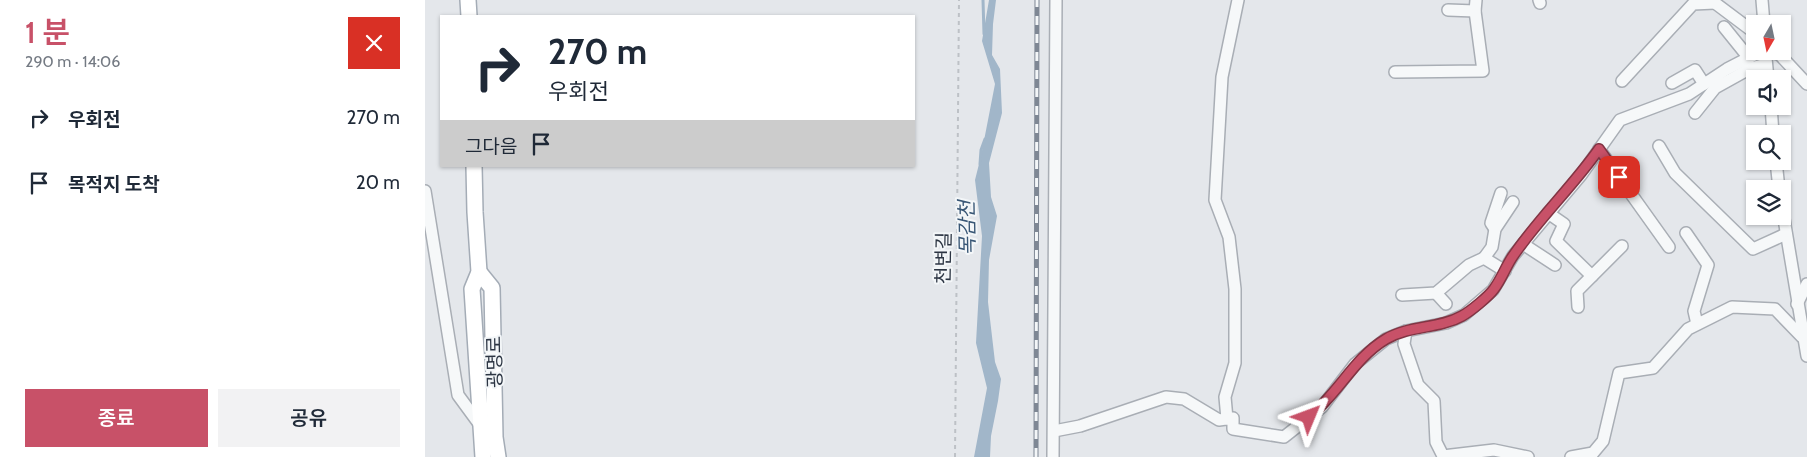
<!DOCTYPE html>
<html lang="ko">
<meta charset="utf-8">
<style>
body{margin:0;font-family:Cabin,"Noto Sans KR",sans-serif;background:#f2f2f3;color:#1f2937;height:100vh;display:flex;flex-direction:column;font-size:19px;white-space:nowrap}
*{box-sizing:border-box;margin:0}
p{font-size:16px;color:#747a83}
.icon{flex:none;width:28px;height:28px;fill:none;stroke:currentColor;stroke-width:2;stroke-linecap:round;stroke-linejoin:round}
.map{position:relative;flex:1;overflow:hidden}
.drawer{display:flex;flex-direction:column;background:#fff;width:425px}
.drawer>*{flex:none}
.banner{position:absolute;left:15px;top:15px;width:475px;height:152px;border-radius:0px;box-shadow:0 1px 4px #0004;background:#fff;color:#1f2937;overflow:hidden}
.needle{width:32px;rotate:189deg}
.fabs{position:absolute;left:1321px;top:15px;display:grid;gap:10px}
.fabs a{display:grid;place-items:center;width:45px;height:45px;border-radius:0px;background:#fff;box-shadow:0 1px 4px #0004;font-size:25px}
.pin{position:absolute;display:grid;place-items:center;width:42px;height:42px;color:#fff;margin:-21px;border-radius:10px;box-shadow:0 2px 8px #0006}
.me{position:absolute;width:55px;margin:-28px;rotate:46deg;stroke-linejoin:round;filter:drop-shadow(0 0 4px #0008)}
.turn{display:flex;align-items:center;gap:18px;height:105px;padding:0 25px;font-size:22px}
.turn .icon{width:65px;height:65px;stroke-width:2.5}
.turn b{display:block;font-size:35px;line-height:42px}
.then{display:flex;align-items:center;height:48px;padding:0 25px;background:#0003;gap:10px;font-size:19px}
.round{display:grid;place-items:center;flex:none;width:52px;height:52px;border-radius:0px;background:#f2f2f3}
.head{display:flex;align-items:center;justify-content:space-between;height:85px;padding:0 25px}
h1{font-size:30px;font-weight:600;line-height:38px;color:#c85168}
.cta{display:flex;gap:10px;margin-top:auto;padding:10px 25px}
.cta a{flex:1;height:58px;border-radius:0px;background:#c85168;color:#fff;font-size:20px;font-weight:600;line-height:58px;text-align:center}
.cta a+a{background:#f2f2f3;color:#1f2937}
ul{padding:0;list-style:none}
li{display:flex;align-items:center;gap:15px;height:65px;padding:0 25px}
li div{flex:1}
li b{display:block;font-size:19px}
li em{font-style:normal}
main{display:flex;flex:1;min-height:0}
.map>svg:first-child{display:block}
.water{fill:#a1b6c9}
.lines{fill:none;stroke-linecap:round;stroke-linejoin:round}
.stream{stroke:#a1b6c9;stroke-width:3}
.minor-casing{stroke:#a9aeb5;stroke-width:14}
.major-casing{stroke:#a4acb6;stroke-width:18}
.path{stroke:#bdc1c6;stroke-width:2;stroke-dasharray:4 4;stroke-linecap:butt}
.minor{stroke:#f6f8f9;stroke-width:11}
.major{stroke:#fff;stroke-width:15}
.rail-casing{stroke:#7e8794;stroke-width:5}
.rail{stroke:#f3f6f8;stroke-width:3;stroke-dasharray:9;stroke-linecap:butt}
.route-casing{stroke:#823544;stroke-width:12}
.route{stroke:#c85168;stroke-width:9}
.labels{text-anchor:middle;stroke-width:4;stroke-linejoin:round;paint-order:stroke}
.street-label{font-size:19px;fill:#2c3543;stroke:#f3f6f8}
.water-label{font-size:20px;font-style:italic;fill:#385675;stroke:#f3f6f8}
</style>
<main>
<section class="drawer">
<div class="head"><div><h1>1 분</h1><p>290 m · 14:06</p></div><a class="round" style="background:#d93025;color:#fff"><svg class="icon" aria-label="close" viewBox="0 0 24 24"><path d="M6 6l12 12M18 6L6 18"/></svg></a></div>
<ul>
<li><svg class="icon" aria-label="right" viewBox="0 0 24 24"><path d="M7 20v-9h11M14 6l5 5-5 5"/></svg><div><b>우회전</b></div><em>270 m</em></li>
<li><svg class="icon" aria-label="arrive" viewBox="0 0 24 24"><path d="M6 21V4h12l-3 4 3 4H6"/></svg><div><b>목적지 도착</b></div><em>20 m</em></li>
</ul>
<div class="cta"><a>종료</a><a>공유</a></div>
</section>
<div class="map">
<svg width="1382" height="457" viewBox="0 0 1382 457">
<rect width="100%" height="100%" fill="#e4e7eb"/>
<path class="water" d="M564,0H571L568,24L567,55L575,69L577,113L564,163L566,197L572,216L564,260L563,302L570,362L576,379L573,401L566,436L565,457H549L562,388L551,343L557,236L550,180L556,156L570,84L557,41Z"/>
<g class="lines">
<g class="stream">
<path d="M558,0L559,34"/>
<path d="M555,164L556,150L560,139"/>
</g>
<g class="minor-casing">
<g id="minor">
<path d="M1114,0L1115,3"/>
<path d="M1286,0L1330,33"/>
<path d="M1337,0L1339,24"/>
<path d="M1023,10L1050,11"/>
<path d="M1299,27L1324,58"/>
<path d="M1344,51L1355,55L1382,84"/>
<path d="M1341,58L1343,79"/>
<path d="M970,72L1058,71L1050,11L1051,0"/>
<path d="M1197,81L1268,4L1290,3"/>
<path d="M1247,83L1270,70L1279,84"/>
<path d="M1346,106L1348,134"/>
<path d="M1270,113L1290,88L1326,68L1341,64"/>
<path d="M1234,146L1250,173L1328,249L1361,234"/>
<path d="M1174,149L1244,247"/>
<path d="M1351,161L1354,189"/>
<path d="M0,191L33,395L55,425"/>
<path d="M1123,213L1139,224L1131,241L1167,276"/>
<path d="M1358,213L1382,356"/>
<path d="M1070,229L1066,223L1076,193"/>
<path d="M1261,233L1283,265L1269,311L1272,324"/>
<path d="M1098,244L1130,265"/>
<path d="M1080,271L1059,258L1067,247L1070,229L1088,202"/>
<path d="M1011,293L1021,304"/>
<path d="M977,295L1011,293L1044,265L1059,258"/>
<path d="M1372,304L1382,284"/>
<path d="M1153,307L1152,291L1197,246"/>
<path d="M981,331L979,344L993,385L1009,401L1011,442L1018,456L1069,450L1103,457"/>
<path d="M802,419L800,397L810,363V289L804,237L790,200L797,77L813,0"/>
<path d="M629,431L655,426L741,397L759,399L794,420L808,418V429L859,437L897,407L930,364L961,339L981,331L1021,323L1039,315L1068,290L1088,256L1156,175L1195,120L1264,94L1302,69L1337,51"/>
<path d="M628,457L631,0"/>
<path d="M1146,457L1168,453L1178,441L1194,373L1228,368L1263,329L1307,307L1350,309L1377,337"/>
</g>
</g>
<g class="major-casing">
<g id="major">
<path d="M43,0L44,16"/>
<path d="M49,166L50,212L54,272L47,289L58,457"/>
<path d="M54,272L67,288L70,437L73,457"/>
</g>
</g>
<path class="path" d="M530,457L534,0"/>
<use href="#minor" class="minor"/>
<use href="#major" class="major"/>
<g class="rail-casing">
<path id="rail" d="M611,457L612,0"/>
</g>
<use href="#rail" class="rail"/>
</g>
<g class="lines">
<g class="route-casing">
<path id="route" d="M884,417C913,394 929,358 961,339C985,325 1014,329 1037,316C1046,311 1064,296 1069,289C1077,278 1081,266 1088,256C1114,218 1148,186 1174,149L1194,177"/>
</g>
<use href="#route" class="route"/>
</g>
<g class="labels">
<g class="street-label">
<text transform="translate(518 258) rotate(-89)" y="7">천변길</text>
<text transform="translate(69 362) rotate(-91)" y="7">광명로</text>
</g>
<g class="water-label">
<text transform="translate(542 228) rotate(-91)" y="7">목감천</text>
</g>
</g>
</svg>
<div class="fabs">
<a><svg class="needle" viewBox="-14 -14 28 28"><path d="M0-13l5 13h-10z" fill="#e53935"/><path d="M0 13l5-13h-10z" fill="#747a83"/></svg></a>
<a><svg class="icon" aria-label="sound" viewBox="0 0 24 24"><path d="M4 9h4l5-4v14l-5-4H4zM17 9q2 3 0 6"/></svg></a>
<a><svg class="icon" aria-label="search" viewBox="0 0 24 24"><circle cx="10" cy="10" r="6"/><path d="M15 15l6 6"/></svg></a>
<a><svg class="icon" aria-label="layers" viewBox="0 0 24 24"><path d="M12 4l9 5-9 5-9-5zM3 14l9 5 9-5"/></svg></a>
</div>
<div class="pin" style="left:1194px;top:177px;background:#d93025"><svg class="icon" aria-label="arrive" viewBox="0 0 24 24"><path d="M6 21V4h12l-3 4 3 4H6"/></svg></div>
<svg class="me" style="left:884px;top:417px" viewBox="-20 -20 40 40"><path d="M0-17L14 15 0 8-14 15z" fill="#c85168" stroke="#fff" stroke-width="4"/></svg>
<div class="banner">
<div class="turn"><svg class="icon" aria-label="right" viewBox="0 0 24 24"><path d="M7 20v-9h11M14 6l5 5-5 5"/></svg><div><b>270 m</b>우회전</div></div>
<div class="then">그다음<svg class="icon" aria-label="arrive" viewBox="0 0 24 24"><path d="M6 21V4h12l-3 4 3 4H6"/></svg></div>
</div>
</div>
</main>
